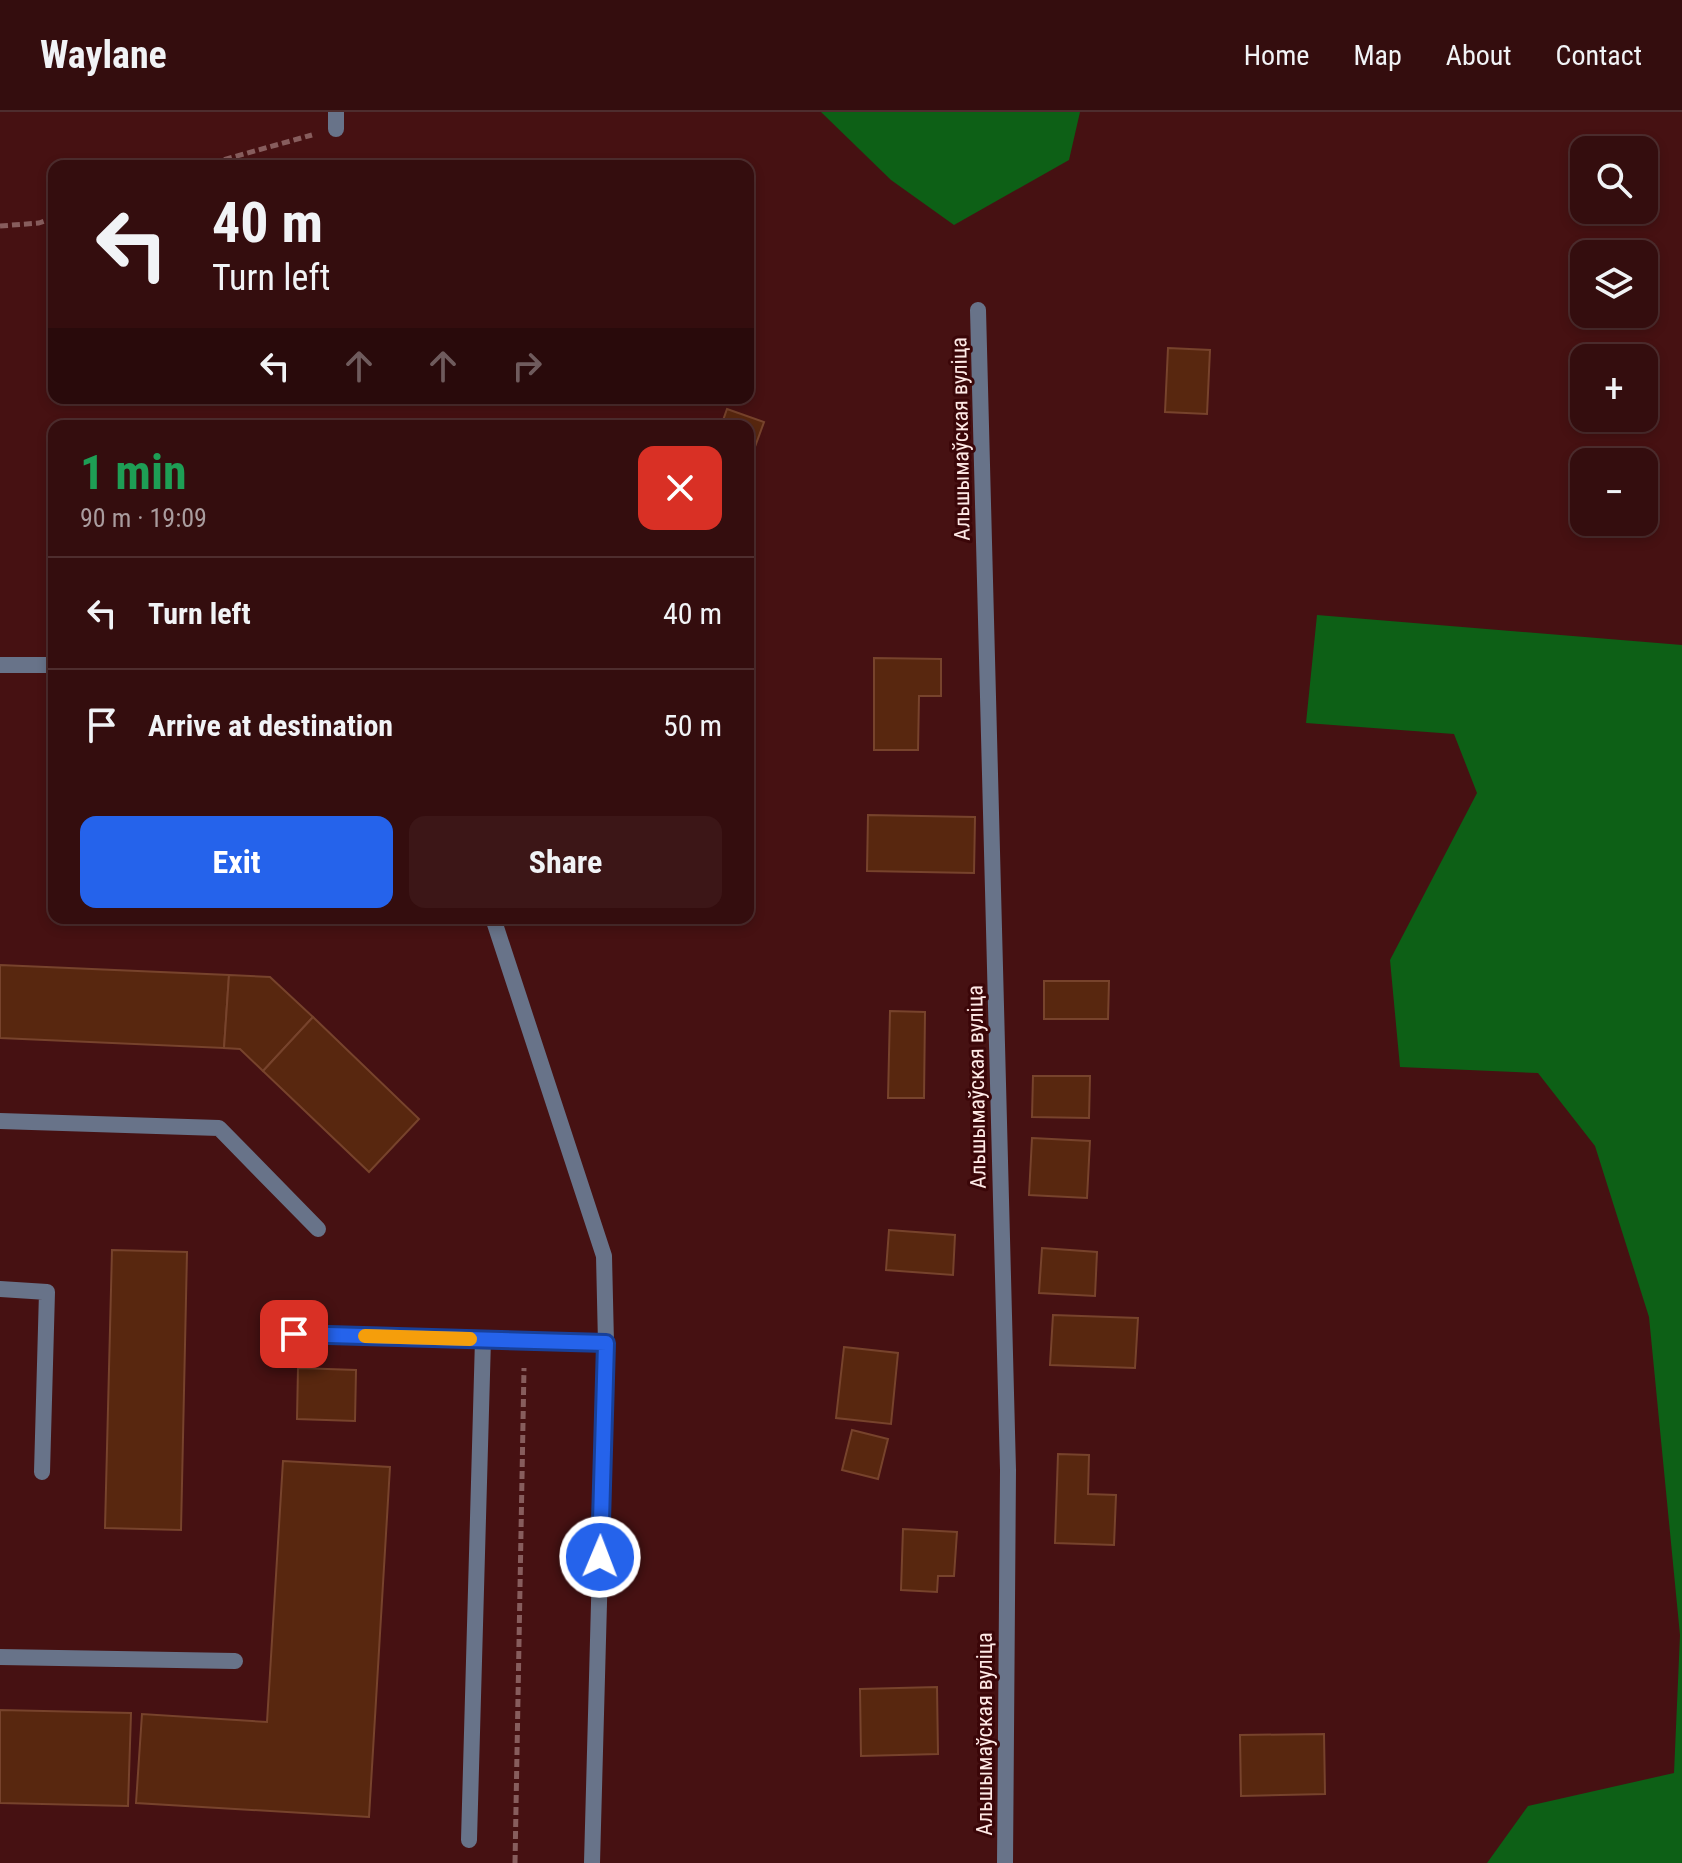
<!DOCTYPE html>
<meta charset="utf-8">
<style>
body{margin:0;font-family:"Roboto Condensed",sans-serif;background:#3c1617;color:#f1f3f6;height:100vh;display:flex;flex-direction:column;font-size:30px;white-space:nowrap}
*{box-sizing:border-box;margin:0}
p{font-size:26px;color:#a99c9e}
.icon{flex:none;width:44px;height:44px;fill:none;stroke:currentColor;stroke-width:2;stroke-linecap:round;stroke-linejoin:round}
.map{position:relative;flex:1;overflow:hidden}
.sheet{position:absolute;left:48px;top:308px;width:706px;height:504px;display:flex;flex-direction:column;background:#340d0e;border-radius:16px;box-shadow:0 4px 12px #0003,0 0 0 2px #4e2d2e}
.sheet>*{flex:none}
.top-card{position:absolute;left:48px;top:48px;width:706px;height:244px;border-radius:16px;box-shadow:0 4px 12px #0003,0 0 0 2px #4e2d2e;background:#340d0e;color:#f1f3f6;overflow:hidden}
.tools{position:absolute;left:1570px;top:24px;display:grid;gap:16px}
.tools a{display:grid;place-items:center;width:88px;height:88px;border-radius:16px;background:#340d0e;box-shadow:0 4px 12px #0003,0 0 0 2px #4e2d2e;font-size:40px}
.pin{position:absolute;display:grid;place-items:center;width:68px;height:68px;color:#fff;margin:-34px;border-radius:16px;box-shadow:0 4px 12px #0006}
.me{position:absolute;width:88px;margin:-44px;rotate:1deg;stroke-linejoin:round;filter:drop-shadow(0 0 6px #0008)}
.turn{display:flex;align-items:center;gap:28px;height:168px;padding:0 32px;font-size:36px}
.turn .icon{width:104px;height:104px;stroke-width:2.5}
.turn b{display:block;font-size:56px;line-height:68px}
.lanes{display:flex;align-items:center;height:76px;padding:0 32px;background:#0003;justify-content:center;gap:40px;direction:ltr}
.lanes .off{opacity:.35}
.round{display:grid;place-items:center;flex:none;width:84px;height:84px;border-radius:16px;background:#3c1617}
.head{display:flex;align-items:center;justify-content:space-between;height:136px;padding:0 32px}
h1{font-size:48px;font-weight:700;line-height:60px;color:#1e9e55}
.cta{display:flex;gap:16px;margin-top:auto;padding:16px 32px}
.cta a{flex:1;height:92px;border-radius:16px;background:#2563eb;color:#fff;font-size:32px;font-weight:700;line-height:92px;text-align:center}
.cta a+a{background:#3c1617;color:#f1f3f6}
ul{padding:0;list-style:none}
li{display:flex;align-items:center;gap:24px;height:112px;padding:0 32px;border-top:2px solid #4e2d2e}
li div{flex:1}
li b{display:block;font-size:30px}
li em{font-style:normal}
header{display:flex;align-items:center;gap:48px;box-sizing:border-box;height:112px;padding:0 40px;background:#340d0e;border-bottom:2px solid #4e2d2e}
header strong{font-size:38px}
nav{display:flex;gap:44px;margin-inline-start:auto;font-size:28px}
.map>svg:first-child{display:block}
.forest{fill:#0d6016}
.building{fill:#58270f;stroke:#77432c;stroke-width:2}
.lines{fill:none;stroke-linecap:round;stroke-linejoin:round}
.path{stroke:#875d5d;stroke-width:5;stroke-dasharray:8 4;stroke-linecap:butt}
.lane{stroke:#687389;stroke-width:16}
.street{stroke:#687389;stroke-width:16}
.route-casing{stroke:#184099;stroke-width:20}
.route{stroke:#2563eb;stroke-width:14}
.slow{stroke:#f59e0b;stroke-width:14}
.labels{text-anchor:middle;stroke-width:6;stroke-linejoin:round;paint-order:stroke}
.street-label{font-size:22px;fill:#fee9e6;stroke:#3a0608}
</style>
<header>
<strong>Waylane</strong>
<nav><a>Home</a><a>Map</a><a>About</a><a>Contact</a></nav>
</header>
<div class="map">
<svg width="1682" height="1751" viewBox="0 0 1682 1751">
<rect width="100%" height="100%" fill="#461112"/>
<g class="forest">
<path d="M821,0H1080L1069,48L954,113L891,68Z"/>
<path d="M1317,503L1682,533V1751H1487L1528,1694L1674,1661L1680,1523L1649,1205L1595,1034L1538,961L1400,955L1390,848L1477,681L1454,622L1306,611Z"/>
</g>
<g class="building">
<path d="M1168,236L1210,238L1207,302L1165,300Z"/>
<path d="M727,297L764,310L748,354V314H721Z"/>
<path d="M874,546L941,547V584H919L918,638H874Z"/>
<path d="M868,703L975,705L974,761L867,759Z"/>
<path d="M0,853L229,863L224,936L0,926Z"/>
<path d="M229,863L270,865L313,905L263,959L240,937L224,936Z"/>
<path d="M1044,869H1109L1108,907H1044Z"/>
<path d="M890,899L925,900L924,986H888Z"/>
<path d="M313,905L419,1007L369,1060L263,959Z"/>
<path d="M1033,964H1090L1089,1006L1032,1005Z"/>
<path d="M1032,1026L1090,1029L1087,1086L1029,1083Z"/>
<path d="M889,1118L955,1123L953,1163L886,1158Z"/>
<path d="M1042,1136L1097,1140L1095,1184L1039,1181Z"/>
<path d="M112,1138L187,1140L181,1418L105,1416Z"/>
<path d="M1053,1203L1138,1206L1135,1256L1050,1253Z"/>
<path d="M844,1235L898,1241L891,1312L836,1306Z"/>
<path d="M298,1256L356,1258L355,1309L297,1307Z"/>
<path d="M852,1318L888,1327L878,1367L842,1358Z"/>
<path d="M1058,1342L1089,1343L1088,1382L1116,1383L1114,1433L1055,1431Z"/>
<path d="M283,1349L390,1355L369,1705L136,1691L142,1602L267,1610Z"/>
<path d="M903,1417L957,1420L954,1464H938L937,1480L901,1478Z"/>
<path d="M937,1575L938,1642L861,1644L860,1577Z"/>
<path d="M0,1598L131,1601L128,1694L0,1691Z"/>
<path d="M1324,1622L1325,1682L1241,1684L1240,1623Z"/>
</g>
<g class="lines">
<g class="path">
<path d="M201,54L312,23"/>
<path d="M0,114L39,111L54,106"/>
<path d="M515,1751L524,1256"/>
</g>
<g class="lane">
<path d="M336,17V0"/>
<path d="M0,553H54"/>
<path d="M493,806L604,1144L606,1231L592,1751"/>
<path d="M0,1009L219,1016L318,1117"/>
<path d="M0,1177L47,1180L42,1360"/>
<path d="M294,1222L606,1231"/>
<path d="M0,1545L235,1549"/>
<path d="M469,1728L483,1227"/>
</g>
<path class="street" d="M978,198L1008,1358L1005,1751"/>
</g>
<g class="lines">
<g class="route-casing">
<path id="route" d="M294,1222L606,1231L600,1445"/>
</g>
<use href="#route" class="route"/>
<path class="slow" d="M365,1224L470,1227"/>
</g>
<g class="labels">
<g class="street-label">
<text transform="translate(960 327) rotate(-91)" y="8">Альшымаўская вуліца</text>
<text transform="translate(976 975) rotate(-91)" y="8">Альшымаўская вуліца</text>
<text transform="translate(984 1622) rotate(-90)" y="8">Альшымаўская вуліца</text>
</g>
</g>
</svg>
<div class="tools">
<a><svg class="icon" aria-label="search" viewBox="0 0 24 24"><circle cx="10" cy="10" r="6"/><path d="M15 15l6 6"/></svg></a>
<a><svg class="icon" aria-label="layers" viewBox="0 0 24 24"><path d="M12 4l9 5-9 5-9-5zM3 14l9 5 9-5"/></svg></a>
<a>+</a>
<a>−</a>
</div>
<div class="pin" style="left:294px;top:1222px;background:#d93025"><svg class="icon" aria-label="arrive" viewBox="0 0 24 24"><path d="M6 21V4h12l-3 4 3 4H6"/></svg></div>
<svg class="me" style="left:600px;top:1445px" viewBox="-20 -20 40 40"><circle r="17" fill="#2563eb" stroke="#fff" stroke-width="3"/><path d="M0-11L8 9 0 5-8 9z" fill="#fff"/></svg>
<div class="top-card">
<div class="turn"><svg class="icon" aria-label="left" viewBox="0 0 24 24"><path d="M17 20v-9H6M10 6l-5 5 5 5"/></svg><div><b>40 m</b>Turn left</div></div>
<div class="lanes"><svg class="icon" aria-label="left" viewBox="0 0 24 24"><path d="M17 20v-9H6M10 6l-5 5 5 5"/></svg><svg class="icon off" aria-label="ahead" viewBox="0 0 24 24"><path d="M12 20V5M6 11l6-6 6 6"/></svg><svg class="icon off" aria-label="ahead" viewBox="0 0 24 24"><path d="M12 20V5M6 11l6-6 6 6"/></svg><svg class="icon off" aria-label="right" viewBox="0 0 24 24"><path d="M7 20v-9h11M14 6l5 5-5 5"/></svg></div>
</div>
<section class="sheet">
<div class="head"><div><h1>1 min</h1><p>90 m · 19:09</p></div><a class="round" style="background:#d93025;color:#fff"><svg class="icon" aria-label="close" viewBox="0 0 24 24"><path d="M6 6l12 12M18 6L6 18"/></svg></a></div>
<ul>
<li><svg class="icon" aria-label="left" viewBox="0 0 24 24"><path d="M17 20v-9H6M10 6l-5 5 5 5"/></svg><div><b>Turn left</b></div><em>40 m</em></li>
<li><svg class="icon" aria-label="arrive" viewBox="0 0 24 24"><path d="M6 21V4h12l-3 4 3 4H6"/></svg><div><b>Arrive at destination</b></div><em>50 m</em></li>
</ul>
<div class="cta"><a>Exit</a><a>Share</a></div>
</section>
</div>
